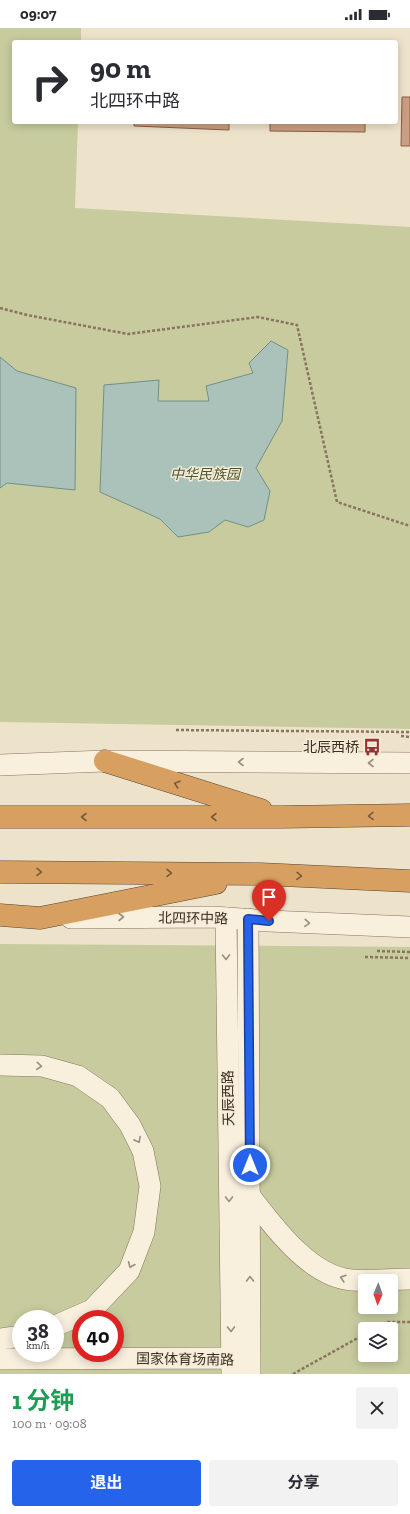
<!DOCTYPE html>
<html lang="zh">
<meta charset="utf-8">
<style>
body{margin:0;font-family:"Zilla Slab","Noto Sans SC",serif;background:#f2f2f3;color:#2b2b33;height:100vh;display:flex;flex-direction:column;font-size:15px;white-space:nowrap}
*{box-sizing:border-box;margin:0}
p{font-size:13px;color:#7c7c81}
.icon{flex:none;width:22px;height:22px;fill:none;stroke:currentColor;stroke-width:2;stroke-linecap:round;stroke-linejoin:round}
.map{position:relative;height:1346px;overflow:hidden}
.side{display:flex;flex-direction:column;background:#fff;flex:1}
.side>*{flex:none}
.guide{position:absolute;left:12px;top:12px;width:386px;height:84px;border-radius:4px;box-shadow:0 2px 10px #0003;background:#fff;color:#2b2b33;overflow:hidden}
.needle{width:26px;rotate:182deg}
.tools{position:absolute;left:358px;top:1246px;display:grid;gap:8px}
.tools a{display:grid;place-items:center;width:40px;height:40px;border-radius:4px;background:#fff;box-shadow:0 2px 10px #0003;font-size:20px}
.speed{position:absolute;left:12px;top:1282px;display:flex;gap:8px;font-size:20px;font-weight:700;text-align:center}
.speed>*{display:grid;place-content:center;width:52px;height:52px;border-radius:50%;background:#fff;box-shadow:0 2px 10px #0003;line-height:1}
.speed small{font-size:10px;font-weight:400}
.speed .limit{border:6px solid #d22;background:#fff;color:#111}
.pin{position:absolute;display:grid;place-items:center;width:34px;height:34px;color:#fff;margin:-41px -17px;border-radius:50% 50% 50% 0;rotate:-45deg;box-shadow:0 0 4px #0007}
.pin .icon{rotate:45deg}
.me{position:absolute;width:44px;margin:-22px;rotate:0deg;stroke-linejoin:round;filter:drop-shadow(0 0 3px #0008)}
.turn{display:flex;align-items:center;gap:14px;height:84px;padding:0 12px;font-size:18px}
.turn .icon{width:52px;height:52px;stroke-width:2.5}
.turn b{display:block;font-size:28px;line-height:34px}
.round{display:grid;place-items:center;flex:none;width:42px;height:42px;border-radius:4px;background:#f2f2f3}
.headline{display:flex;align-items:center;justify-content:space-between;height:68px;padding:0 12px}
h1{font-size:24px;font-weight:700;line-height:30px;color:#1e9e55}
.primary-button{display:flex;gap:8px;margin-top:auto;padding:8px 12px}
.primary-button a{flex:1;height:46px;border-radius:4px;background:#2563eb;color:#fff;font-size:16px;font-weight:700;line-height:46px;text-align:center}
.primary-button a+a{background:#f2f2f3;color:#2b2b33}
.status{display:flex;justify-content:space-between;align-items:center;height:28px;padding:0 20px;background:#fff;direction:ltr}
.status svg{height:11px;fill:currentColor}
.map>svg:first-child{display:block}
.green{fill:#c7cb9e;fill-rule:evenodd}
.water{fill:#aac2ba;stroke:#719088}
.building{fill:#ca9e81;stroke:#885e45}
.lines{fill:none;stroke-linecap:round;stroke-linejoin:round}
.minor-casing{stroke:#89745f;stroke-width:22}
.highway-casing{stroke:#584332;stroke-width:23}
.path{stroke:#89745f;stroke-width:2.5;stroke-dasharray:3 2;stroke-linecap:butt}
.minor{stroke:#f8efdd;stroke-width:21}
.highway{stroke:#d7a060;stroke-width:22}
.oneway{stroke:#9a8e7f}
.oneway2{stroke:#795b3a}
.route-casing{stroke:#184099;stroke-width:10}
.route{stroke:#2563eb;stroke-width:7}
.labels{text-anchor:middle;stroke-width:3;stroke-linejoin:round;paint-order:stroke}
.park-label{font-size:14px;font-style:italic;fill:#4c5629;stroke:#f5ecd9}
.poi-label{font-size:14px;fill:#3b2d21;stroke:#f5ecd9;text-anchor:end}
.street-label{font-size:14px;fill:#3b2d21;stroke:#f5ecd9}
</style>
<div class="status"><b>09:07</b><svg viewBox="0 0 49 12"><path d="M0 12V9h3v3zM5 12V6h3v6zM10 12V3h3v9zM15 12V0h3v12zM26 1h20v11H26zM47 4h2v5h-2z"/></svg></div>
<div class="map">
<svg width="410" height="1346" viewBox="0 0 410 1346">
<rect width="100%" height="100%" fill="#ede2ca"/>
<g class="green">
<path d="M0,0H81V14H14V94H78L75,180L410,199V701L0,694Z"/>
<path d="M0,916L410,919V1346H0ZM365,1253H391V1279H365ZM21,1291H55V1325H21ZM81,1291H115V1325H81ZM365,1301H391V1327H365Z"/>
</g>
<g class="water">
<path d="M271,313L288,322L282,393L256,440L270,463L264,492L248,499L225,492L209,504L178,509L160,491L100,464L104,357L159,352L158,373H209L206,358L253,345L249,335Z"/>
<path d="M0,329L17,343L76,360L75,462L7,455L0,460Z"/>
</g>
<g class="building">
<path d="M402,69H410V118H401Z"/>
<path d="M134,94H229V102L134,98Z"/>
<path d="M270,94H365V104L270,103Z"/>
</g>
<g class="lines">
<g class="minor-casing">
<g id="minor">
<path d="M0,737L105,733L410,735"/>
<path d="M71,890L213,889L269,893L410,899"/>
<path d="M226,890L232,1346"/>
<path d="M248,891L250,1346"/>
<path d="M0,1037L42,1038L78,1048L110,1070L130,1097L143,1123L150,1158L144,1204L129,1243L92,1282L55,1298"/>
<path d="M250,1168C273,1198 310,1249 352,1252C371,1253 391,1251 410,1251"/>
<path d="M0,1311L21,1308"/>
<path d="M0,1331L217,1330L245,1331"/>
</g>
</g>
<g class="highway-casing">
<g id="highway">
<path d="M105,733L261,782"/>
<path d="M0,789H281L410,787"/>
<path d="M0,844L260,846L410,853"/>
<path d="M0,887L40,890L216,855"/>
</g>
</g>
<g class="path">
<path d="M0,280L27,287L128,306L258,289L297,297L337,474L410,498"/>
<path d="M176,702L410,704"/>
<path d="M401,708L410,709"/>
<path d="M377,923L410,924"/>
<path d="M365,929L410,930"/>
<path d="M374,1301L387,1294H410"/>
<path d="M293,1346L365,1306"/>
</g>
<use href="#minor" class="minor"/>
<use href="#highway" class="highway"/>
</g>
<defs><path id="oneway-chevron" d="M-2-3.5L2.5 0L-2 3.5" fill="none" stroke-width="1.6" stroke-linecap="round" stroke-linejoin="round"/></defs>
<g class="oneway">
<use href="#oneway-chevron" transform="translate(241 734) rotate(-180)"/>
<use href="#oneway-chevron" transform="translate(371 735) rotate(-180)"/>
<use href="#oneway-chevron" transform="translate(121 889)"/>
<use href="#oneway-chevron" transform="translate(307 895) rotate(3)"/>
<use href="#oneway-chevron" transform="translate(226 929) rotate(89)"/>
<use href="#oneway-chevron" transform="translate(39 1038) rotate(5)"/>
<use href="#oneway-chevron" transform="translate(138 1112) rotate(61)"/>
<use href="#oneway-chevron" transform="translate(229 1171) rotate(89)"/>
<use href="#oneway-chevron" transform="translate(131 1237) rotate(113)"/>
<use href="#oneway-chevron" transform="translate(343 1250) rotate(-163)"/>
<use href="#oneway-chevron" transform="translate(250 1251) rotate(-90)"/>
<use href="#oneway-chevron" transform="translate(231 1301) rotate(89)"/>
</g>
<g class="oneway2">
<use href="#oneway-chevron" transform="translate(177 756) rotate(-162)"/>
<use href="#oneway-chevron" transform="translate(371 788) rotate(179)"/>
<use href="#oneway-chevron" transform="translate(84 789) rotate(-180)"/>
<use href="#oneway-chevron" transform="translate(214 789) rotate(-180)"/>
<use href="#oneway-chevron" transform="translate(39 844) rotate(1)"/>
<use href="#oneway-chevron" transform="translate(169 845) rotate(1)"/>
<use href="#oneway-chevron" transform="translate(299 848) rotate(3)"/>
</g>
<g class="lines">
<g class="route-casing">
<path id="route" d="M250,1137L248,891L269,893"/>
</g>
<use href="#route" class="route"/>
</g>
<defs>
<g id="bus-bare" transform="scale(1.38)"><path d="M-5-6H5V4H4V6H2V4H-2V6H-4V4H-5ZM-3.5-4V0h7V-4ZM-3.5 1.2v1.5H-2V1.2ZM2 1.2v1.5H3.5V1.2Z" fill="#963134" stroke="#f5ecd9" stroke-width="2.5" paint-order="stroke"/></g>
</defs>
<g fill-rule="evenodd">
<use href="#bus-bare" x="372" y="719"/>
</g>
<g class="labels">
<g class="park-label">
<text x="205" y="451">中华民族园</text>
</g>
<g class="poi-label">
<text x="359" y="724">北辰西桥</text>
</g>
<g class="street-label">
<text transform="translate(193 890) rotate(1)" y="5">北四环中路</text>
<text transform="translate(228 1070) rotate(-91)" y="5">天辰西路</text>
<text transform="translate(185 1331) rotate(1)" y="5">国家体育场南路</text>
</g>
</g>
</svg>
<div class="tools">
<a><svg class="needle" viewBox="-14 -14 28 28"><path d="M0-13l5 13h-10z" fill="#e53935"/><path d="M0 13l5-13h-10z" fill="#7c7c81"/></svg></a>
<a><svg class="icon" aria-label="layers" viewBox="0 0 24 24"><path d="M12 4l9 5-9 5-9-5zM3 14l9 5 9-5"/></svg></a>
</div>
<div class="speed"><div>38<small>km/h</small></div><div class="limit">40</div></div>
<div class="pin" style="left:269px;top:893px;background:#d93025"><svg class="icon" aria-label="arrive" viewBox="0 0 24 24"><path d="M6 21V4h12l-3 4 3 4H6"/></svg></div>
<svg class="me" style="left:250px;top:1137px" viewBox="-20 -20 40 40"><circle r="17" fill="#2563eb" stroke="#fff" stroke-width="3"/><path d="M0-11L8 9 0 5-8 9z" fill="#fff"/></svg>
<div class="guide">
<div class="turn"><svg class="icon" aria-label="right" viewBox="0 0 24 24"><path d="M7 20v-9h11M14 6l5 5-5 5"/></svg><div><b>90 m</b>北四环中路</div></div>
</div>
</div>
<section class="side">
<div class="headline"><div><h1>1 分钟</h1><p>100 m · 09:08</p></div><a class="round"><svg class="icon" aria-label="close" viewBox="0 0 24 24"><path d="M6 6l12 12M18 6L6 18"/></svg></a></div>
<div class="primary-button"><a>退出</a><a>分享</a></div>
</section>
